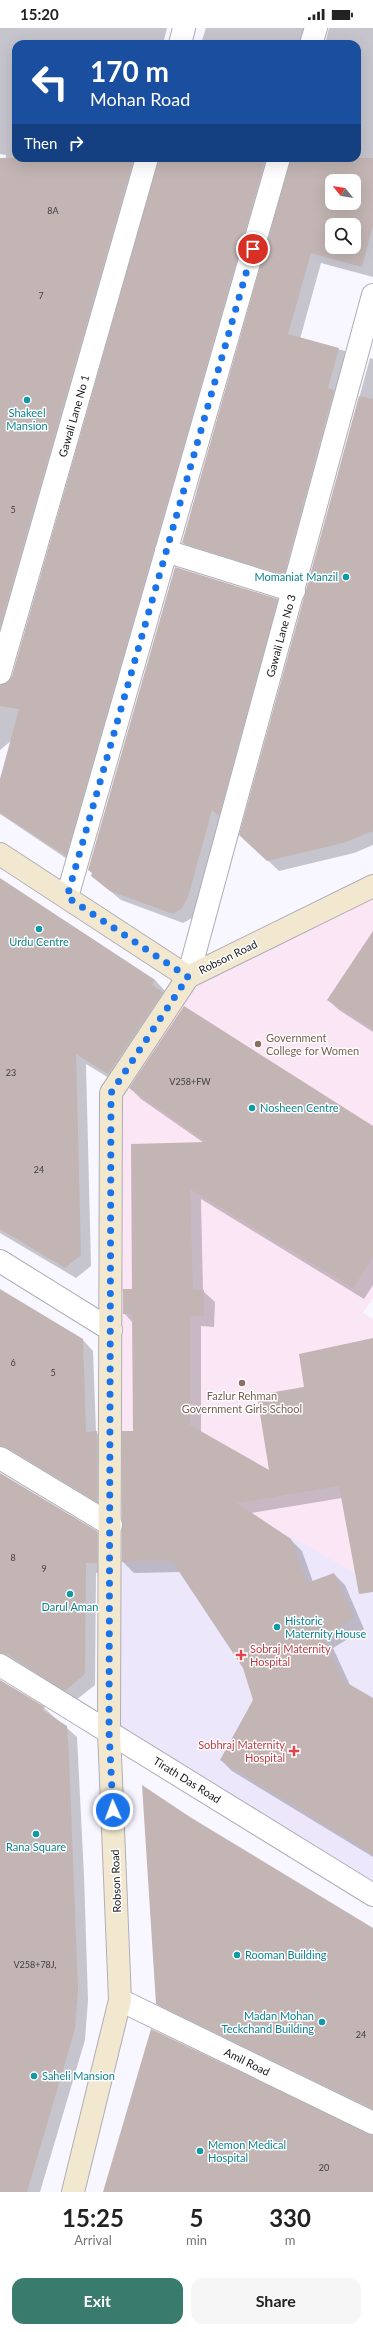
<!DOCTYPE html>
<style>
body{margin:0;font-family:Lato,sans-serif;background:#f6f6f6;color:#222;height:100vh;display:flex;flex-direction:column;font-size:15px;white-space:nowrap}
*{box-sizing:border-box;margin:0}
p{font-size:13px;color:#767676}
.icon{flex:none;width:22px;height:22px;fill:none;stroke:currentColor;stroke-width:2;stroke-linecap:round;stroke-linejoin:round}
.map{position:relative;height:2164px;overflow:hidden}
.details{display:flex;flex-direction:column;background:#fff;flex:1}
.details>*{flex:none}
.top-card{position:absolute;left:12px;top:12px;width:349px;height:122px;border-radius:12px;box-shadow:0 4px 16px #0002;background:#1a4fa0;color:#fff;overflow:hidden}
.needle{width:26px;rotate:300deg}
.tools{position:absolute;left:325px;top:146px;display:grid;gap:8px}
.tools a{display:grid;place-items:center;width:36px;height:36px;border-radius:8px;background:#fff;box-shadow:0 4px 16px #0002;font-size:20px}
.pin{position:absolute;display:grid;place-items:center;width:34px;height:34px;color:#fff;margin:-17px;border:2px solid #fff;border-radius:50%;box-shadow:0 1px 4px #0007}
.me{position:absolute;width:44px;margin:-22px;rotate:358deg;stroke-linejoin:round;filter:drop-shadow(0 0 3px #0008)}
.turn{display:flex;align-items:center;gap:14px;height:84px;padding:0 12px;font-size:18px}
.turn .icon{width:52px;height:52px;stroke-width:2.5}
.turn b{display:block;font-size:28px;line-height:34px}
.then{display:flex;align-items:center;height:38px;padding:0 12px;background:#0003;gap:8px;font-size:15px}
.eta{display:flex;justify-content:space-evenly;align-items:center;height:68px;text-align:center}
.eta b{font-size:24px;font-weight:700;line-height:28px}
.primary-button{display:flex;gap:8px;margin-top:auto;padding:8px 12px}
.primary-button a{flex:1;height:46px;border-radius:12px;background:#397c6d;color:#fff;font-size:16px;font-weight:700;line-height:46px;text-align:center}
.primary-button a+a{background:#f6f6f6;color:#222}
.status{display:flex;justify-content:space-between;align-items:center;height:28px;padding:0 20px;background:#fff;direction:ltr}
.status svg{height:11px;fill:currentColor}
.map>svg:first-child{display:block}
.built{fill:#ece7fa}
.education{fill:#fbe6f5}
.shadow{fill:#0003;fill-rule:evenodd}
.building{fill:#c2b5b4;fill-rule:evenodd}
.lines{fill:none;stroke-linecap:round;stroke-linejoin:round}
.street-casing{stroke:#afadb7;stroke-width:24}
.secondary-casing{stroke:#afadb7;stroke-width:24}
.street{stroke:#fff;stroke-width:22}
.secondary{stroke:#f2e8d0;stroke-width:22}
.route{stroke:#1a73e8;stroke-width:7;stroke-dasharray:0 12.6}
.culture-dot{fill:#0f9aa8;stroke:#fff;stroke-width:1.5}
.education-dot{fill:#8d6e63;stroke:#fff;stroke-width:1.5}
.health-dot{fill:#e0444e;stroke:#fff;stroke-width:1.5}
.labels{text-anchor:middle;stroke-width:3;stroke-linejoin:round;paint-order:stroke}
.number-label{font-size:9px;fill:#413d40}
.culture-label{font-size:11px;fill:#0d838f;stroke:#fff;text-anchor:start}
.street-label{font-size:11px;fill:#161519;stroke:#fff}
.education-label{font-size:11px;fill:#785e54;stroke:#fff;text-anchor:start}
.health-label{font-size:11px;fill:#be3a42;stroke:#fff;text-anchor:start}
</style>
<div class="status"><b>15:20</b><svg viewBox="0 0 49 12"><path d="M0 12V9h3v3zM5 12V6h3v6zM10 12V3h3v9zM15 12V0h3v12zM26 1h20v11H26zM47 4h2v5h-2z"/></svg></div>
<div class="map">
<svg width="373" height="2164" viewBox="0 0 373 2164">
<rect width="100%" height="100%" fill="#f8f6ff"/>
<path class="built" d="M111,1409L373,1550V1867L109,1703Z"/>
<path class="education" d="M373,858V1270L363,1285L373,1291V1555L111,1409V1065L176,967Z"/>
<g class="shadow">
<path d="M0,0H167L163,16H16V130H151L0,646V145L4,146L6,127L0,126Z"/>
<path d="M206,0H320L312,16H201Z"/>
<path d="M329,0H373V249L321,235L300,311L345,323L355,333L294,557L193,525L183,514L291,130H357V16H325ZM332,153H354V175H332ZM332,197H354V219H332Z"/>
<path d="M159,130H283L76,837L0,786V755L12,712L0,722V657L9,655L13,649Z"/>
<path d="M370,330L373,331V817L354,825L279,843L241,807Z"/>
<path d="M277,572L287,582L198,879L192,890L183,895L121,872L92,848Z"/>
<path d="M0,851L155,952L165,963L163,966L173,975L119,1056L86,1036L91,1238L76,1250L0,1205Z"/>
<path d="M373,905V1004L339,982L328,972Z"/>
<path d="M130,1060L373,1099V1257L364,1271L201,1171L203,1263L215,1274L214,1299L201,1298V1404L270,1444L305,1360L373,1311V1540L342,1470L251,1485L290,1511L302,1523L313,1554L334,1546L345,1557L364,1601L333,1620L350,1657L373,1671V1829L232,1743L221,1732L254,1672L244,1639L180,1544L134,1545L123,1534L134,1404L133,1295L124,1285L204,1115L141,1071Z"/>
<path d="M0,1262L83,1312L93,1323L96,1404L107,1415V1483L0,1433Z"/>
<path d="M0,1446L97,1504L107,1515V1545H96L95,1657L76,1672L0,1640Z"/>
<path d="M0,1653L44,1680L77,1709L84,1847L88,1972L85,2012L40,2164H0Z"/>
<path d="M189,1790L373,1902V2086L168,1986L157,1975Z"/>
</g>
<g class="building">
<path d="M0,130H134L0,599Z"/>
<path d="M159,130H266L66,828L0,785V751L19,681L0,678V657L8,654L12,648Z"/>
<path d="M291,130H373V197L362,239L311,225L288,306L339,320L328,360L334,362L284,547L182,515ZM332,153H354V175H332ZM332,197H354V219H332Z"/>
<path d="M359,368L373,371V803L343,815L267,833L239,807Z"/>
<path d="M175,539L278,571L219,788L212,782L188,869L182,880L173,886L110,863L91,848L92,845L88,842Z"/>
<path d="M0,850L155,952L152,957L163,964L108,1046L76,1026L81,1227L65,1240L0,1201Z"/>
<path d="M373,903V1001L327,972Z"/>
<path d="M184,978L373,1098V1229L353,1260L190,1161L193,1262H204V1288H190V1397L269,1442L257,1367L304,1359L299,1326L373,1310V1564L359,1566L339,1458L237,1475L291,1511L307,1555L334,1545L354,1590L323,1608L342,1652L373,1670V1826L220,1732L253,1672L243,1640L172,1533L122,1534V1403H133L132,1286H123V1261H132L131,1116L206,1114L129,1060Z"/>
<path d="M0,1261L83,1311L86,1404L97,1403V1474L6,1419L0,1418Z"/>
<path d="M0,1445L97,1503V1535H86L85,1646L65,1663L7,1626L0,1625Z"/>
<path d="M0,1652L45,1679L42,1682L67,1698L69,1729L78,1961L75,2001L27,2164H0Z"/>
<path d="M142,1757L190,1789L373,1900V2081L156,1976Z"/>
<path d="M151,2001L373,2107V2164H103Z"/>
</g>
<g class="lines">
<g class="street-casing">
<g id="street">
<path d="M180,16L184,0"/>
<path d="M311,16L316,0"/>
<path d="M166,523L294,563"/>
<path d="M0,645L147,130"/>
<path d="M67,869L279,130"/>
<path d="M188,949L373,267"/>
<path d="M0,1233L111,1302"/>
<path d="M0,1430L111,1497"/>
<path d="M0,1637L373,1867"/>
<path d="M120,1972L373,2095"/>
</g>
</g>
<g class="secondary-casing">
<g id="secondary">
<path d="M0,826L188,949"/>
<path d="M73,2164L120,1972L109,1703L111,1065L188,949L373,858"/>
</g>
</g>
<use href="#street" class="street"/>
<use href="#secondary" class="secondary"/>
</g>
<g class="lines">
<path class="route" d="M113,1782L109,1703L111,1065L188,949L67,869L253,221"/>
</g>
<g class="culture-dot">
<circle cx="27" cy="372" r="4"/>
<circle cx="346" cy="549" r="4"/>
<circle cx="39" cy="901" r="4"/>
<circle cx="252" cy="1080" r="4"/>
<circle cx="70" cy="1566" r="4"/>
<circle cx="277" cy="1599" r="4"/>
<circle cx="36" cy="1806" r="4"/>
<circle cx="237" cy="1927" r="4"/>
<circle cx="322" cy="1994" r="4"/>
<circle cx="34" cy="2048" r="4"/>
<circle cx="200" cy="2123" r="4"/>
</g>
<g class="education-dot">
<circle cx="258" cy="1016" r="4"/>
<circle cx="242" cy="1355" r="4"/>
</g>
<g class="health-dot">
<path d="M239 1621h4v4h4v4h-4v4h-4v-4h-4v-4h4z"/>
<path d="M292 1717h4v4h4v4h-4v4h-4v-4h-4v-4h4z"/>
</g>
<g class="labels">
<g class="number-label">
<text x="53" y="186">8A</text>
<text x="41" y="271">7</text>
<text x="13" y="485">5</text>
<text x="11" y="1048">23</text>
<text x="190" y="1057">V258+FW</text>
<text x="39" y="1145">24</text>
<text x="13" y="1338">6</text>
<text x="53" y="1348">5</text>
<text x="13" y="1533">8</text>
<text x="44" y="1544">9</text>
<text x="35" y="1940">V258+78J,</text>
<text x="361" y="2010">24</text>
<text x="324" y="2143">20</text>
</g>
<g class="culture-label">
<text x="27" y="389" text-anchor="middle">Shakeel<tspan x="27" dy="13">Mansion</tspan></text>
<text x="338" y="553" text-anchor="end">Momaniat Manzil</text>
<text x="39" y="918" text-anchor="middle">Urdu Centre</text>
<text x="260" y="1084">Nosheen Centre</text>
<text x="70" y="1583" text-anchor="middle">Darul Aman</text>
<text x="285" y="1597">Historic<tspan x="285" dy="13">Maternity House</tspan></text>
<text x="36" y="1823" text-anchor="middle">Rana Square</text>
<text x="245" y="1931">Rooman Building</text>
<text x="314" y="1992" text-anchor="end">Madan Mohan<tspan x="314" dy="13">Teckchand Building</tspan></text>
<text x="42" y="2052">Saheli Mansion</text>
<text x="208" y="2121">Memon Medical<tspan x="208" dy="13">Hospital</tspan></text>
</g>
<g class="street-label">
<text transform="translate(74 388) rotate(-74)" y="4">Gawali Lane No 1</text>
<text transform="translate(281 608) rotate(-75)" y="4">Gawali Lane No 3</text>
<text transform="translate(228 929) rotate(-26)" y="4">Robson Road</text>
<text transform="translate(187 1752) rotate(32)" y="4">Tirath Das Road</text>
<text transform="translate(116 1853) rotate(-92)" y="4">Robson Road</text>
<text transform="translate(247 2034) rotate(26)" y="4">Amil Road</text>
</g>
<g class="education-label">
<text x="266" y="1014">Government<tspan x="266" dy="13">College for Women</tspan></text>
<text x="242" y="1372" text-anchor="middle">Fazlur Rehman<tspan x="242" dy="13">Government Girls School</tspan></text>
</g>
<g class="health-label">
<text x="250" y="1625">Sobraj Maternity<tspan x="250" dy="13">Hospital</tspan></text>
<text x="285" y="1721" text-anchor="end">Sobhraj Maternity<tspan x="285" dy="13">Hospital</tspan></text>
</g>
</g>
</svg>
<div class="tools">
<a><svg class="needle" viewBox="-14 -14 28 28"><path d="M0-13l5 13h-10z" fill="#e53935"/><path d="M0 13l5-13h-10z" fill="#767676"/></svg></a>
<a><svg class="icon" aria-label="search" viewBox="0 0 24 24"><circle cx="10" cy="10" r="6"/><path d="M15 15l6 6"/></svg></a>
</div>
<div class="pin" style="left:253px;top:221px;background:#d93025"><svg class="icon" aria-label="arrive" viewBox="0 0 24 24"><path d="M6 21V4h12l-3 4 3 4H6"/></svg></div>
<svg class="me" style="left:113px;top:1782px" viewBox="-20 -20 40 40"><circle r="17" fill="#1a73e8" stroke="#fff" stroke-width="3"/><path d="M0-11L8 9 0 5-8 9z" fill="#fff"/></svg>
<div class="top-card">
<div class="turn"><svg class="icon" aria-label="left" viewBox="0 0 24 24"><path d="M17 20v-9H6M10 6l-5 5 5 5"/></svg><div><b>170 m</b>Mohan Road</div></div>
<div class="then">Then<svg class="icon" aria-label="right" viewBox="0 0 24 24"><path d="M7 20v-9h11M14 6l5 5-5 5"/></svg></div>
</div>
</div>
<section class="details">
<div class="eta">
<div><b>15:25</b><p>Arrival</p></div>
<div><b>5</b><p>min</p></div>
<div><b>330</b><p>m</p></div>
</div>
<div class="primary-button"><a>Exit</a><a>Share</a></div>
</section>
